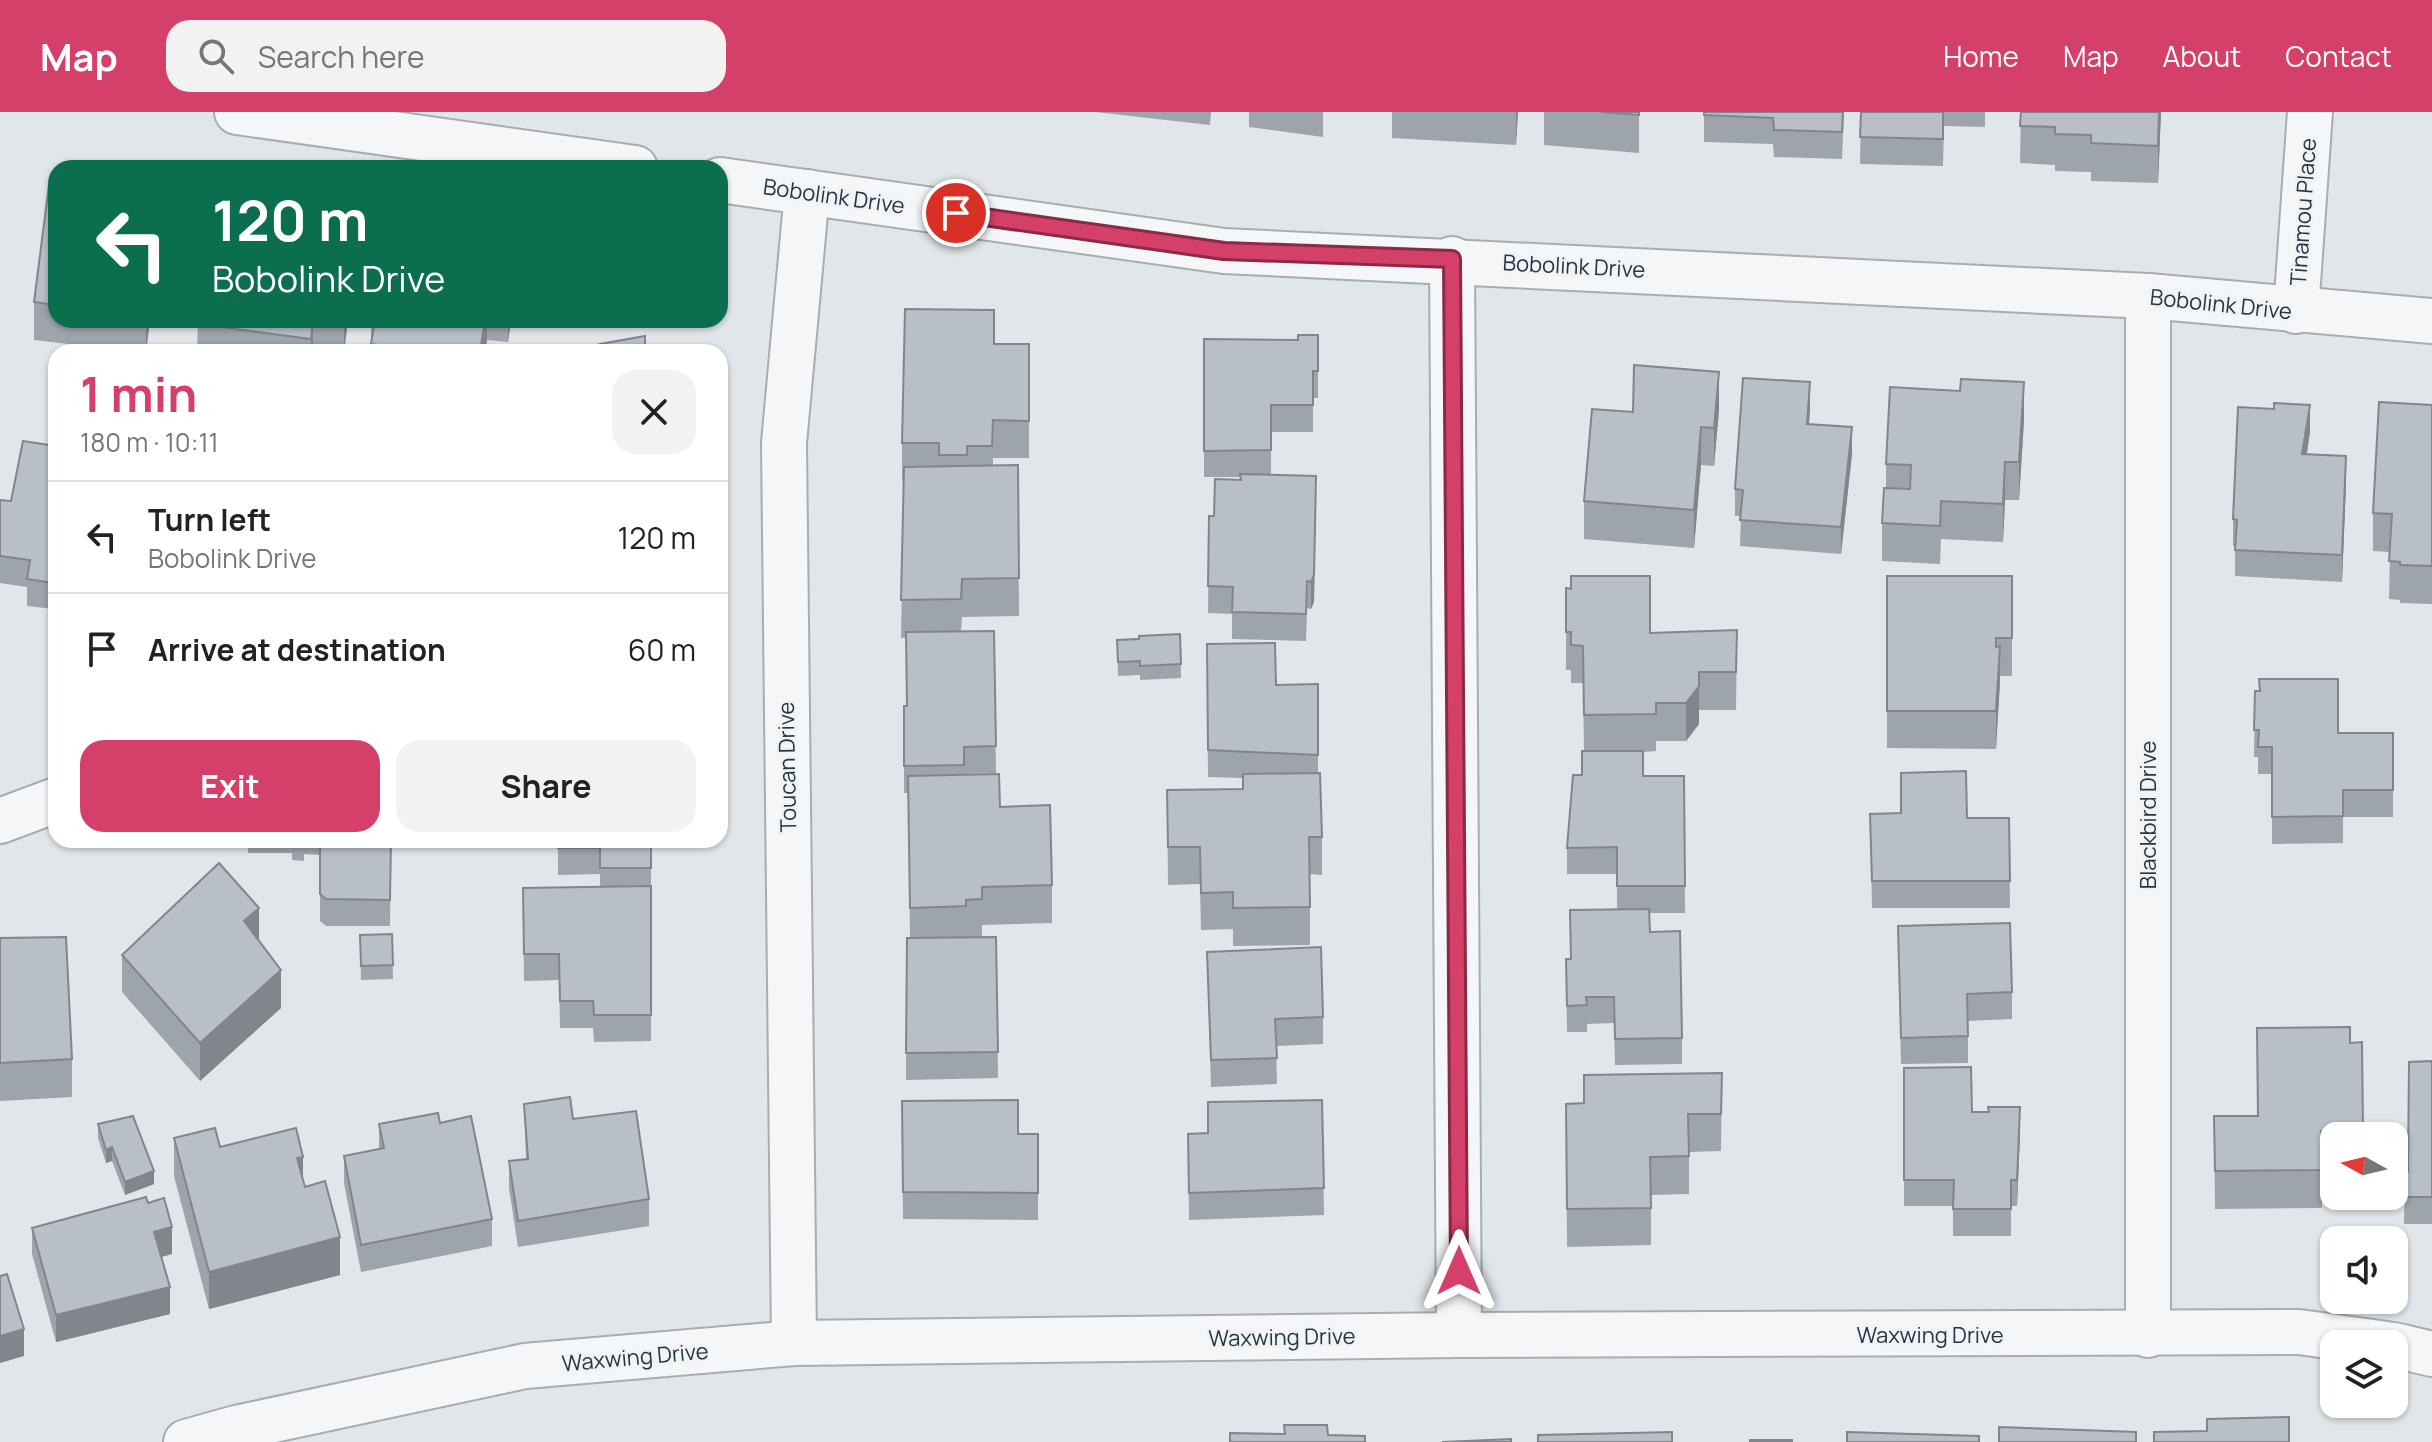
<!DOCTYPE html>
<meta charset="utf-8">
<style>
body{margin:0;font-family:Manrope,sans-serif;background:#f2f2f2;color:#222;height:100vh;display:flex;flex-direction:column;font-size:30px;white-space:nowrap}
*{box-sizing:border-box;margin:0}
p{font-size:26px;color:#767676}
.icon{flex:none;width:44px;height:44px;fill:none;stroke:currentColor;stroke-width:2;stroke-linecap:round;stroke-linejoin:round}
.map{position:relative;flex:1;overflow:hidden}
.details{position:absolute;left:48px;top:232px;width:680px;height:504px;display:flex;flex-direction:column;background:#fff;border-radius:24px;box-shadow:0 2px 6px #0004}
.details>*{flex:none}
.guide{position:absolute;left:48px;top:48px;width:680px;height:168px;border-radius:24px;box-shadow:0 2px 6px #0004;background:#0b6e4f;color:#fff;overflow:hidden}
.needle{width:52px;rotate:278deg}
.controls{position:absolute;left:2320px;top:1010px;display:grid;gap:16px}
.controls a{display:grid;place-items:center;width:88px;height:88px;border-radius:16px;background:#fff;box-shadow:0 2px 6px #0004;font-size:40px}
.pin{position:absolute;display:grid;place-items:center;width:68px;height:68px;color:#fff;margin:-34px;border:4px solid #fff;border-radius:50%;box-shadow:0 2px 8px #0007}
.me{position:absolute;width:88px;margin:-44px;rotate:0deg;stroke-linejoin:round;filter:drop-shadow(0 0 6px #0008)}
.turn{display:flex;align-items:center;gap:28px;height:168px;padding:0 32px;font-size:36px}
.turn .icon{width:104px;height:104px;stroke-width:2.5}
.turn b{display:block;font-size:56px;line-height:68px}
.round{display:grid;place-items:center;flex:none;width:84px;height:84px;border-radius:24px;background:#f2f2f2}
.summary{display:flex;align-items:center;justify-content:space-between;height:136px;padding:0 32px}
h1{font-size:48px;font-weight:700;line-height:60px;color:#d44069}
.button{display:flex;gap:16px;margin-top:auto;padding:16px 32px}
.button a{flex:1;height:92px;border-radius:24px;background:#d44069;color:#fff;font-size:32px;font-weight:700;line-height:92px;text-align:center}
.button a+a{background:#f2f2f2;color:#222}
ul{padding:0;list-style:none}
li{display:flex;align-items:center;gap:24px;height:112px;padding:0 32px;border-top:2px solid #e0e0e0}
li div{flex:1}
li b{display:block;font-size:30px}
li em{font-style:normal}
header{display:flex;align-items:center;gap:48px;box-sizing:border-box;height:112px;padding:0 40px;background:#d44069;color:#fff}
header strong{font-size:38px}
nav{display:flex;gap:44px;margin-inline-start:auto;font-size:28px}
.search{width:560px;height:72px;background:#f2f2f2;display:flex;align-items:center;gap:20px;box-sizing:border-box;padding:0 28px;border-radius:24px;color:#767676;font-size:30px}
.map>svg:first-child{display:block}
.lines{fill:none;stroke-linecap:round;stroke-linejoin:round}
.minor-casing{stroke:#a6adb5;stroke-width:48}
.minor{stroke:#f4f6f8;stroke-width:44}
.wall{fill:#9ea4ac}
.shaded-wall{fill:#81868c}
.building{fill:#b8bfc8;stroke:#81868c;stroke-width:2}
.route-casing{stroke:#8a2a44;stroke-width:20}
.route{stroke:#d44069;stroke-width:14}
.labels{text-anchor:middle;stroke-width:6;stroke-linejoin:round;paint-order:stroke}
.street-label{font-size:22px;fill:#283543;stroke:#f0f4f7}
</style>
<header>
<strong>Map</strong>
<div class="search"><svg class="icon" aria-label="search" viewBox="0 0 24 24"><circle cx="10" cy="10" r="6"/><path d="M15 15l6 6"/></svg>Search here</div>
<nav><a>Home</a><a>Map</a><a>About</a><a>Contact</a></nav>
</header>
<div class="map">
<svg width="2432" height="1330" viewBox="0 0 2432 1330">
<rect width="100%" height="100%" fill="#e1e6ea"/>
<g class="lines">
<g class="minor-casing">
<g id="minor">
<path d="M237,0L635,56"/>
<path d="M720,68L1224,139L2148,184L2432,209"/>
<path d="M1452,147L1459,1223"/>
<path d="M2148,184V1223"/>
<path d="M2296,199L2310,0"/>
<path d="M0,709L56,688"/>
<path d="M794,1231L784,331L807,80"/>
<path d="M2394,1233L2432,1242"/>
<path d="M186,1330L236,1316L525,1254L794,1231L1459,1223L2299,1220L2387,1232"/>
</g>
</g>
<use href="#minor" class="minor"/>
</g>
<g class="wall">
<path d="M1095,0H1211L1210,13Z"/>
<path d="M1249,0H1323V25L1249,15Z"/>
<path d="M1392,0H1518L1516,33L1392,26Z"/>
<path d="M1544,0H1639V41L1544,33Z"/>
<path d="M1704,0H1844L1842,47L1774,45L1773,32L1704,30Z"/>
<path d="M1861,0H1985V15L1944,14L1943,54L1860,52Z"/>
<path d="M2021,0H2161L2158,71L2091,69V60L2055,59V53L2020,51Z"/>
<path d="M56,74V208H150L146,240H136L34,228V190Z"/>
<path d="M198,208H348L344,240H197Z"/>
<path d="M371,208H511L508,230L487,228L485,240H371Z"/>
<path d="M1318,223V286H1313V320H1271V363L1316,391L1314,490L1311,497L1307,496L1306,529L1232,527V502L1208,501L1209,404H1214L1240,368V365H1204V227L1298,228Z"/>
<path d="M994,232H1029V346H993V353H1018L1019,504L962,505L961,519H994L996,661L964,662V663L1000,695L1052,773V811L982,813V825L968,826L996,825L998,966L906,968L907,826H910L908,681H904V594H906V526H901L904,369H902V331Z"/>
<path d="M2432,293V492L2400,491V488L2389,487L2390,440L2373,439V401Z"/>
<path d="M1810,297L1809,312L1852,342L1841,442L1740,434L1741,404H1735V377Z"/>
<path d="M1719,298L1714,354L1701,353L1694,436L1584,427V389L1633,300Z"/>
<path d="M2024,308L2019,388H2005L2003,430L1941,427L1940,452L1882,449V411L1886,376V352Z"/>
<path d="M2310,320L2307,342L2346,371L2342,470L2235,464V434H2233V407Z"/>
<path d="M56,334L54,497L27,494V475L0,471V388L11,389Z"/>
<path d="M1887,464H2012V564H2000L1996,637L1887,636Z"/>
<path d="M1566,476L1650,521L1737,518L1736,598H1699V612L1686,629H1656V639L1643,640V664H1684L1685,801H1649L1650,820L1682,926V952L1615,953L1614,911L1587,912V920H1567L1566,847H1571L1570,798L1617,797V762H1567V736L1582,663L1584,639L1583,571H1571V558H1566Z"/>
<path d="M1180,522L1181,566L1140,568V563L1118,564L1117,528Z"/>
<path d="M1207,532L1276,573L1318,572V661L1322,725V763L1310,762V833L1233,834V817L1201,818L1200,772L1168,773L1167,678L1243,677V666L1208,665Z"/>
<path d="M2255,579L2338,621H2393V705H2343V731L2272,732V662H2258V645H2254Z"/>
<path d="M1870,702L1967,706H2009L2010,796H1872Z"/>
<path d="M248,728H391L390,814H326L320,809V743L304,742V749L292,748V741H248Z"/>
<path d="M558,728H651V929L594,930L593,916H560L559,868L524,869L523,776L600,775V762L558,763Z"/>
<path d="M1898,814L2012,880V907L1968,909V951L1901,952Z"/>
<path d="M392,822L393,867L361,868L360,823Z"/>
<path d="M0,826L72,947V985L0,989Z"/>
<path d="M259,829L281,896L200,969L122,880V843Z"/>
<path d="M1207,840L1323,905V932L1276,934L1277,972L1211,975Z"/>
<path d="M2362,930L2363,1024H2334V1056L2322,1057V1096L2215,1097L2214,1004H2257L2350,931Z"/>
<path d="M2432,949V1112H2404L2405,1061L2408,1060Z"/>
<path d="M1904,956L1972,1000L2020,1021L2017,1094H2011V1124H1953V1094H1904Z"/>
<path d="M1722,961L1721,1039L1689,1040V1082L1651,1083V1133L1567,1135L1566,992L1584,991V963Z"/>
<path d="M1322,988L1324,1103L1189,1108L1188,1022L1208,1021Z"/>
<path d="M902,989L1018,1022H1038V1108L903,1107Z"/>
<path d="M524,992L573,1007L649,1087V1114L518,1135L509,1076V1049L526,1047Z"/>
<path d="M440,1011L492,1107V1134L361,1160L344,1071V1044L379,1037V1012Z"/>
<path d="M98,1012L154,1072L125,1083L112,1049L106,1051L98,1026Z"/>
<path d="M174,1026L220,1035L303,1069L340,1163L209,1197L174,1064Z"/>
<path d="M32,1116L172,1142L161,1145L170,1202L56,1230L32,1142Z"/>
</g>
<g class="shaded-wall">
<path d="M1516,0H1518L1516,33Z"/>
<path d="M2159,0H2161L2158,71V34Z"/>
<path d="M146,208H150L146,240Z"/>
<path d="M313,208V240H311V227Z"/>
<path d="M344,208H348L344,240Z"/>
<path d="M485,208H487V228L485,240H480Z"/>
<path d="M508,208H511L508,230Z"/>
<path d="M1719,260V298L1714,354V316Z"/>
<path d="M1810,270V297L1807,339V312Z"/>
<path d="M2024,270V308L2019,388V350Z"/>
<path d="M2310,293V320L2302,369V342Z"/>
<path d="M1701,315V353L1694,436V398Z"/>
<path d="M1852,315V342L1841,442V415Z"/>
<path d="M2346,344V371L2342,470V443Z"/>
<path d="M2005,350V388L2003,430V392Z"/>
<path d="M1316,364L1314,490L1311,497V470Z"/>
<path d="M56,457V484L54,497V471Z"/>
<path d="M2000,534V571L1996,637V599Z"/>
<path d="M1699,560V612L1686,629V591Z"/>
<path d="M259,796V834L244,809Z"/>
<path d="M281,858V896L200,969V931Z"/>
<path d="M2020,995V1021L2017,1094V1068Z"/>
<path d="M112,1035V1049L106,1051V1038Z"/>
<path d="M303,1045V1082L297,1046Z"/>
<path d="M154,1059V1072L125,1083V1070Z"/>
<path d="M172,1115V1142L154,1147V1120Z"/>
<path d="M340,1125V1163L209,1197V1160Z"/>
<path d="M170,1175V1202L56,1230V1203Z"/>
<path d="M24,1217V1244L0,1251V1224Z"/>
</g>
<g class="building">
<path d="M1601,0H1639V3Z"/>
<path d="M1704,0H1843L1842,20L1774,18L1773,6L1704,3Z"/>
<path d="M1861,0H1943V27L1860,25Z"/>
<path d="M2021,0H2159L2158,34L2091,31V23L2055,22V15L2020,14Z"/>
<path d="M49,73L56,74V193L34,190Z"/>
<path d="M905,197L994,198V232H1029V309L993,308L992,334H967V343H939V331H902Z"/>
<path d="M198,208H313L311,227L197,212Z"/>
<path d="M375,208H485L480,240H404L405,237L371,232Z"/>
<path d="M1298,223H1318V259H1313V293H1271V338L1204,339V227L1298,228Z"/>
<path d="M645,224V240H581L600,232Z"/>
<path d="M1634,253L1719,260L1714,316L1701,315L1694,398L1584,389L1592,297L1633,300Z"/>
<path d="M1743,266L1810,270L1807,312L1852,315L1841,415L1740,408L1743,378L1735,377Z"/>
<path d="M1961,267L2024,270L2019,350H2005L2003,392L1941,389L1940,414L1882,411L1884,376L1910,377L1911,353L1886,352L1890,275L1960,279Z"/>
<path d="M2379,290L2432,293V454L2400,453V450L2389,449L2392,402L2373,401Z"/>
<path d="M2274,291L2310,293L2302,342L2346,344L2342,443L2235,438L2237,408L2233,407L2238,295L2274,297Z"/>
<path d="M23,329L56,334V457L54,471L27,467L30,448L0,444V388L11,389Z"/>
<path d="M1018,353L1019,466L962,467L961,487L901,488L904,355Z"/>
<path d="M1240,362L1316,364L1314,463L1311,470L1307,469L1306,502L1232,500L1233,475L1208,474L1209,404H1214L1215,367L1241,368Z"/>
<path d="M1571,464H1650V521L1737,518L1736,560H1699V574L1686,591H1656V602L1584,603L1583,534L1571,533V520H1566V476L1571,477Z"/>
<path d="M1887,464H2012V526H1996V535L2000,534L1996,599H1887Z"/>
<path d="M994,519L996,634L964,635V653L904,654V594H907L906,520Z"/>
<path d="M1180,522L1181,552L1140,554V549L1118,550L1117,528L1139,527V524Z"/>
<path d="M1275,531L1276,573L1318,572V643L1208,638L1207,532Z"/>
<path d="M2259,567H2338V621H2393V678H2343V704L2272,705V635H2258L2259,618H2254L2255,579H2260Z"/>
<path d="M1582,639H1643V664H1684L1685,774H1617V735L1567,736L1573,663H1582Z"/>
<path d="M1966,659L1967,706H2009L2010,769H1872L1870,702L1901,701V661Z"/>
<path d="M1320,661L1322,725H1309L1310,795L1233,796V780L1201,781L1200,735H1168L1167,678L1243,677V662Z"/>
<path d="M999,662L1000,695L1050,693L1052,773L982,775V787L966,788V794L910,796L908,664Z"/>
<path d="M320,728H391L390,788L326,787L320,782Z"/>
<path d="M558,728H651V756H600V736H558Z"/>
<path d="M219,751L259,796L244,809L281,858L200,931L122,843Z"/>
<path d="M651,774V903H594L593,889H560L559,842H524L523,776Z"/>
<path d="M1649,797L1650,820L1680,819L1682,926L1615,927L1614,885H1586L1587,893L1567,894L1566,847H1571L1570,798Z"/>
<path d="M2010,811L2012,880L1967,882L1968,924L1901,926L1898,814Z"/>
<path d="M392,822L393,853L361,854L360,823Z"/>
<path d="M66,825L72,947L0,951V826Z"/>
<path d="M996,825L998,940L906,941L907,826Z"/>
<path d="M1321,835L1323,905L1275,907L1277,946L1211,948L1207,840Z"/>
<path d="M2350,915V931L2362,930L2363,1018L2321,1019L2322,1058L2215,1059L2214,1004H2258L2257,916Z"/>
<path d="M2432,949V1085H2404L2405,1061L2408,1060L2409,950Z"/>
<path d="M1971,955L1972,1000H1989L1988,995H2020L2017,1068H2011V1097H1953L1954,1068H1904V956Z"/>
<path d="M1722,961L1721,1002H1688L1689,1044L1650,1045L1651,1096L1567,1097L1566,992L1584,991V963Z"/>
<path d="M570,985L573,1007L636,999L649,1087L518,1109L509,1049L528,1047L524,992Z"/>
<path d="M1018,988V1022H1038V1081L903,1080L902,989Z"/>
<path d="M1322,988L1324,1076L1189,1081L1188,1022L1208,1021V990Z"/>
<path d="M438,1001L440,1011L471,1004L492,1107L361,1133L344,1044L384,1036L379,1012Z"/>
<path d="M133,1004L154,1059L125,1070L112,1035L106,1038L98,1012Z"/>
<path d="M215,1016L220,1035L296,1016L303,1045L297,1046L305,1075L325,1069L340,1125L209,1160L174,1026Z"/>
<path d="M146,1085L148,1091L164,1086L172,1115L154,1120L170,1175L56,1203L32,1116Z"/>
<path d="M7,1162L24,1217L0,1224V1164Z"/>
<path d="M2289,1305V1330H2154V1320L2207,1319V1307Z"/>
<path d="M1284,1313H1327L1328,1323L1365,1324V1330H1230V1321L1285,1322Z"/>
<path d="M1999,1315L2136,1320V1330H1999Z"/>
<path d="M1672,1320V1330H1538V1323Z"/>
<path d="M1847,1320L1979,1324V1330H1847Z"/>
<path d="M1511,1327V1330H1442Z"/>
<rect x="1750" y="1328" width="42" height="2"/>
</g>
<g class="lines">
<g class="route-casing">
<path id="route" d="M956,101L1224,139L1452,147L1459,1159"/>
</g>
<use href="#route" class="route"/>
</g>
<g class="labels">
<g class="street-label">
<text transform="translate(834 84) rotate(8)" y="8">Bobolink Drive</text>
<text transform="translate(2303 100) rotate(-86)" y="8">Tinamou Place</text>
<text transform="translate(1574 154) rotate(3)" y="8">Bobolink Drive</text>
<text transform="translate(2221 192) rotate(6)" y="8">Bobolink Drive</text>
<text transform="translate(787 655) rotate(-91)" y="8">Toucan Drive</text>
<text transform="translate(2148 703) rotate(-90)" y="8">Blackbird Drive</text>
<text x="1930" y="1231">Waxwing Drive</text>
<text transform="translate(1282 1225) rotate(-1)" y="8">Waxwing Drive</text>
<text transform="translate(635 1245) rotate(-5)" y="8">Waxwing Drive</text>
</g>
</g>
</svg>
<div class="controls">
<a><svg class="needle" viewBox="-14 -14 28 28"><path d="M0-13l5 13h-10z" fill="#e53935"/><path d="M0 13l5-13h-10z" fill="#767676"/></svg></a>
<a><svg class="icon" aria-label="sound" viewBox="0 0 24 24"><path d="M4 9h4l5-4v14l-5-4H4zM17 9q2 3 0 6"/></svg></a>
<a><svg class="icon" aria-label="layers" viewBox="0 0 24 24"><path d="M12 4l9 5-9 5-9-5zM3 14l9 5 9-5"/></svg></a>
</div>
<div class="pin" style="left:956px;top:101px;background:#d93025"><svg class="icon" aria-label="arrive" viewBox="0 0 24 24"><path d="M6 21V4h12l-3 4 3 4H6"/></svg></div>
<svg class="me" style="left:1459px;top:1159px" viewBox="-20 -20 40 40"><path d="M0-17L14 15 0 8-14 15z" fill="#d44069" stroke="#fff" stroke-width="4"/></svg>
<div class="guide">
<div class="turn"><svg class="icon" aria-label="left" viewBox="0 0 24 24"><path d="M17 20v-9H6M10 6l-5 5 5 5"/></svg><div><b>120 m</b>Bobolink Drive</div></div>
</div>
<section class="details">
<div class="summary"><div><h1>1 min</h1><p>180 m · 10:11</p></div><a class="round"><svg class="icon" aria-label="close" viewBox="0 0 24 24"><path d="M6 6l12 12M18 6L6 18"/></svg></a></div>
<ul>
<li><svg class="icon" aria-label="left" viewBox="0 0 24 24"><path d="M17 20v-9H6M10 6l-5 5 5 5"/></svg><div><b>Turn left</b><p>Bobolink Drive</p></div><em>120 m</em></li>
<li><svg class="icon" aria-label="arrive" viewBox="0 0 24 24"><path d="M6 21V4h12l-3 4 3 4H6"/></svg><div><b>Arrive at destination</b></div><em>60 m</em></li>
</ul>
<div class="button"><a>Exit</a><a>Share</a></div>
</section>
</div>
